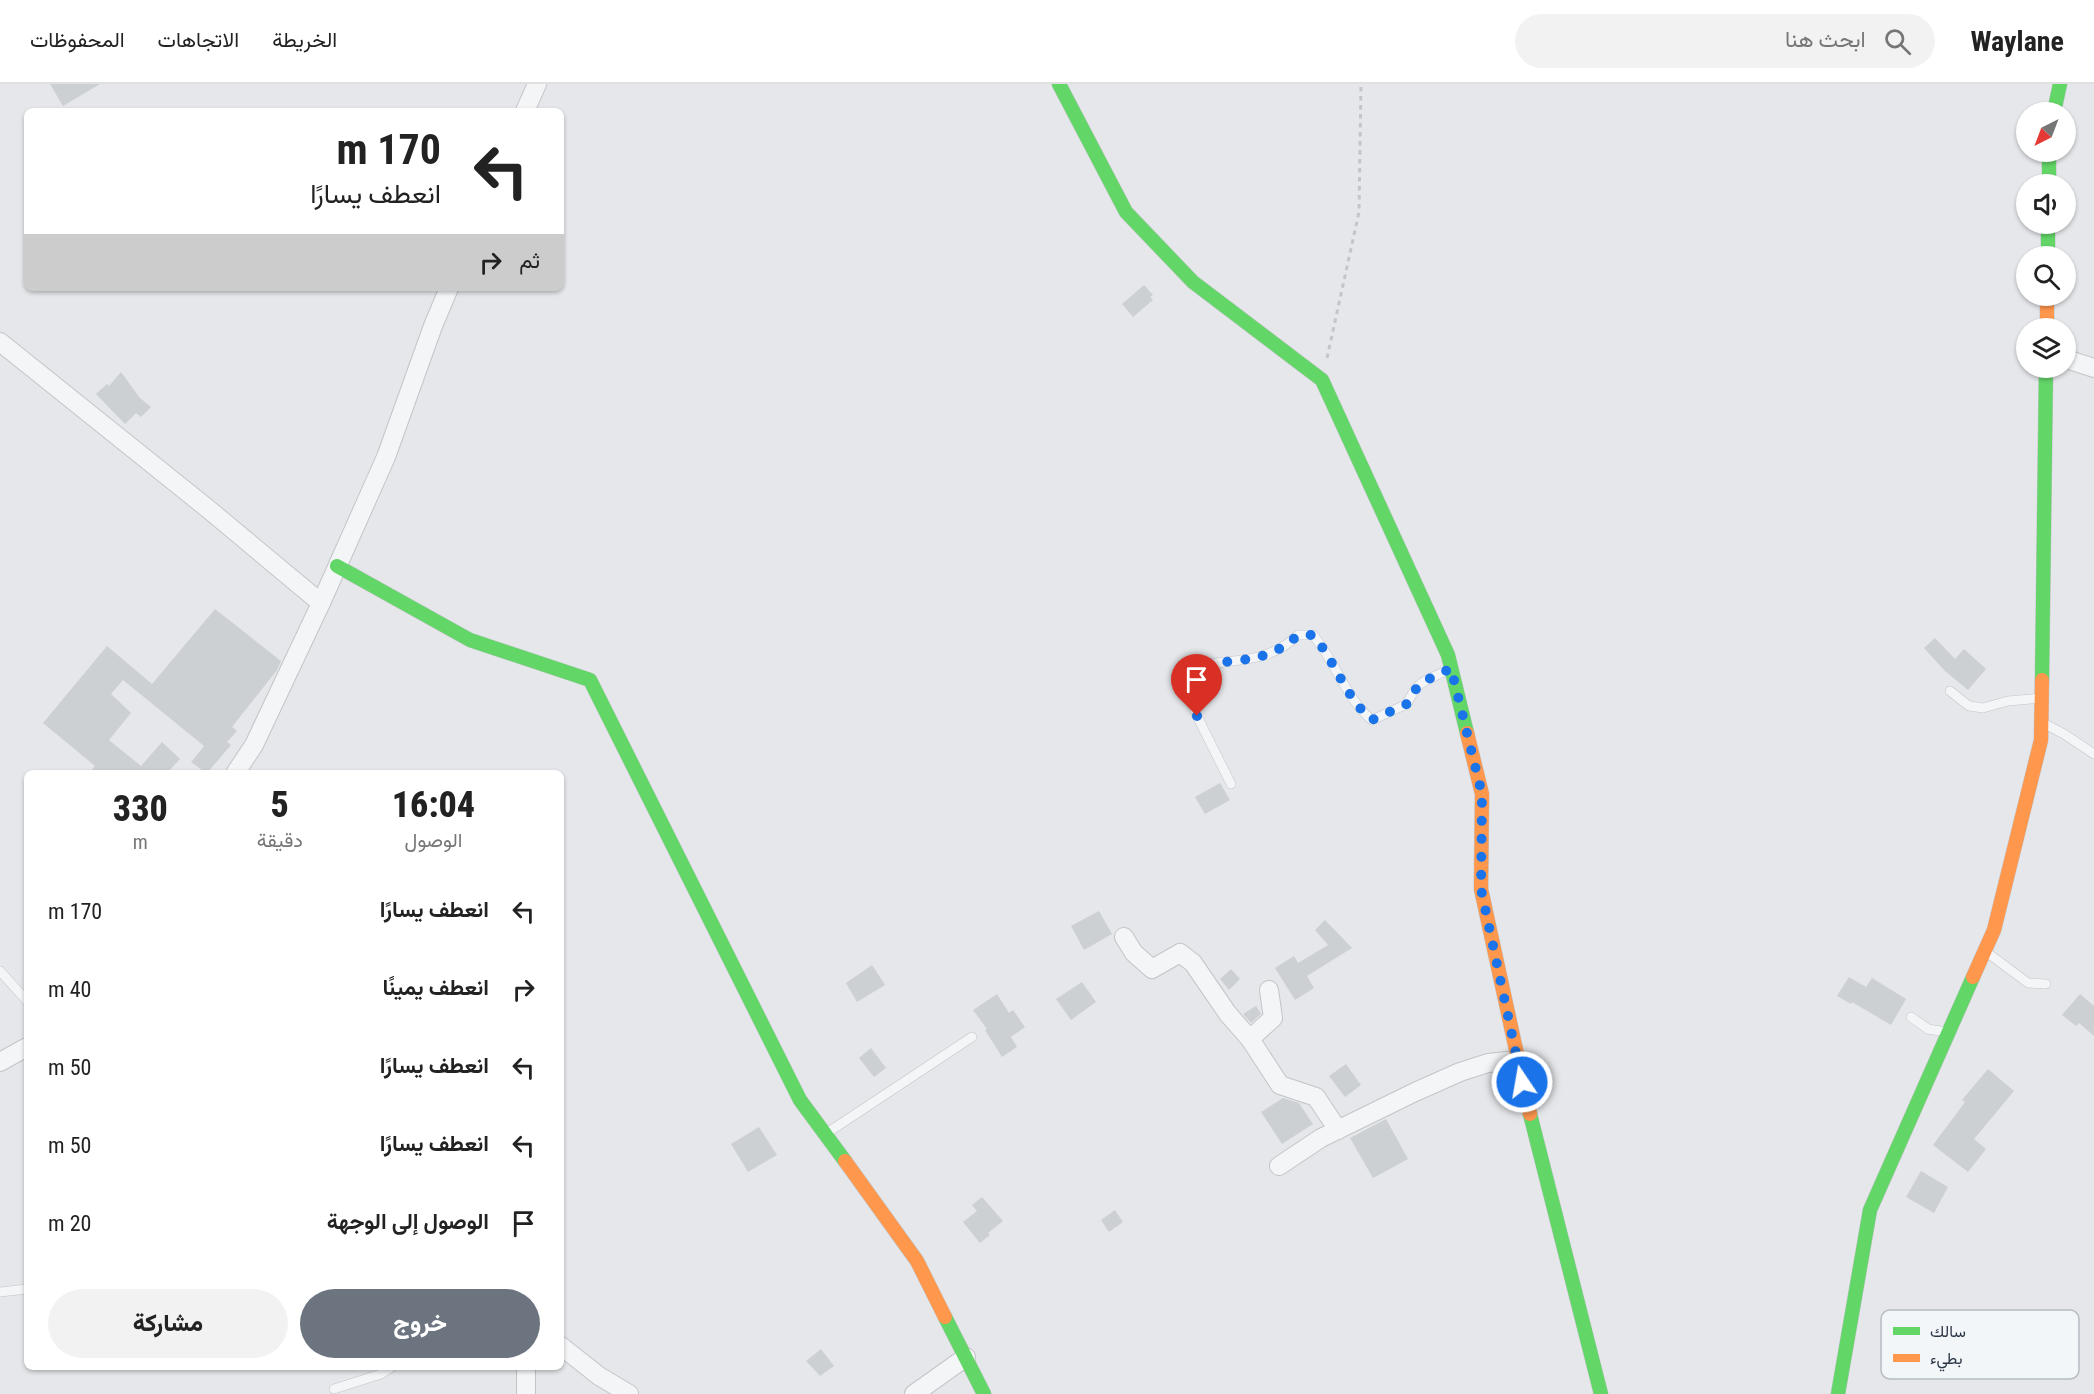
<!DOCTYPE html>
<html lang="ar">
<meta charset="utf-8">
<style>
body{margin:0;font-family:"Roboto Condensed",Vazirmatn,sans-serif;background:#f2f2f2;color:#222;direction:rtl;height:100vh;display:flex;flex-direction:column;font-size:22px;white-space:nowrap}
*{box-sizing:border-box;margin:0}
p{font-size:20px;color:#767676}
.icon{flex:none;width:33px;height:33px;fill:none;stroke:currentColor;stroke-width:2;stroke-linecap:round;stroke-linejoin:round}
.map{position:relative;flex:1;overflow:hidden;direction:ltr}
.sheet{position:absolute;left:24px;top:686px;width:540px;height:600px;display:flex;flex-direction:column;background:#fff;border-radius:9px;box-shadow:0 2px 4px #0004;direction:rtl}
.sheet>*{flex:none}
.banner{position:absolute;left:24px;top:24px;width:540px;height:183px;border-radius:9px;box-shadow:0 2px 4px #0004;direction:rtl;background:#fff;color:#222;overflow:hidden}
.needle{width:39px;rotate:222deg}
.fabs{position:absolute;left:2016px;top:18px;display:grid;gap:12px}
.fabs a{display:grid;place-items:center;width:60px;height:60px;border-radius:50%;background:#fff;box-shadow:0 2px 4px #0004;font-size:30px}
.pin{position:absolute;display:grid;place-items:center;width:51px;height:51px;color:#fff;margin:-62px -26px;border-radius:50% 50% 50% 0;rotate:-45deg;box-shadow:0 0 6px #0007}
.pin .icon{rotate:45deg}
.me{position:absolute;width:66px;margin:-33px;rotate:348deg;stroke-linejoin:round;filter:drop-shadow(0 0 4px #0008)}
.turn{display:flex;align-items:center;gap:21px;height:126px;padding:0 24px;font-size:27px}
.turn .icon{width:78px;height:78px;stroke-width:2.5}
.turn b{display:block;font-size:42px;line-height:51px}
.then{display:flex;align-items:center;height:57px;padding:0 24px;background:#0003;gap:12px;font-size:22px}
.eta{display:flex;justify-content:space-evenly;align-items:center;height:102px;text-align:center}
.eta b{font-size:36px;font-weight:800;line-height:42px}
.action{display:flex;gap:12px;margin-top:auto;padding:12px 24px}
.action a{flex:1;height:69px;border-radius:36px;background:#6b747f;color:#fff;font-size:24px;font-weight:800;line-height:69px;text-align:center}
.action a+a{background:#f2f2f2;color:#222}
ul{padding:0;list-style:none}
li{display:flex;align-items:center;gap:18px;height:78px;padding:0 24px}
li div{flex:1}
li b{display:block;font-size:22px}
li em{font-style:normal}
header{display:flex;align-items:center;gap:36px;box-sizing:border-box;height:84px;padding:0 30px;background:#fff;border-bottom:2px solid #e0e0e0}
header strong{font-size:28px}
nav{display:flex;gap:33px;margin-inline-start:auto;font-size:21px}
.search{width:420px;height:54px;background:#f2f2f2;display:flex;align-items:center;gap:15px;box-sizing:border-box;padding:0 21px;border-radius:33px;color:#767676;font-size:22px}
.map>svg:first-child{display:block}
.building{fill:#cdd0d3}
.lines{fill:none;stroke-linecap:round;stroke-linejoin:round}
.lane-casing{stroke:#c3c5c8;stroke-width:10}
.street-casing{stroke:#c3c5c8;stroke-width:20}
.fast-casing{stroke:#c3c5c8;stroke-width:15}
.slow-casing{stroke:#c3c5c8;stroke-width:15}
.path{stroke:#c3c6c9;stroke-width:3;stroke-dasharray:4.5 4.5;stroke-linecap:butt}
.lane{stroke:#f4f5f7;stroke-width:9}
.street{stroke:#f4f5f7;stroke-width:18}
.fast{stroke:#63d668;stroke-width:14}
.slow{stroke:#ff974d;stroke-width:14}
.route{stroke:#1a73e8;stroke-width:10;stroke-dasharray:0 18}
.key{fill:#f3f6f9;stroke:#b7bcc3;stroke-width:1.5}
.key-label{font-size:16px;fill:#2a3645}
</style>
<header>
<strong>Waylane</strong>
<div class="search"><svg class="icon" aria-label="search" viewBox="0 0 24 24"><circle cx="10" cy="10" r="6"/><path d="M15 15l6 6"/></svg>ابحث هنا</div>
<nav><a>الخريطة</a><a>الاتجاهات</a><a>المحفوظات</a></nav>
</header>
<div class="map">
<svg width="2094" height="1310" viewBox="0 0 2094 1310">
<rect width="100%" height="100%" fill="#e5e7ea"/>
<g class="building">
<path d="M50,0H100L63,22Z"/>
<path d="M1144,201L1153,211L1150,213L1153,216L1133,233L1122,220Z"/>
<path d="M121,288L140,314L151,323L141,333L136,329L125,340L96,310L107,300L109,302Z"/>
<path d="M215,525L281,577L277,586L232,643L237,647L227,658L231,661L208,688H205L191,678L204,662L123,596L111,610L131,629L109,656L141,682L162,658L180,675L168,688H90L95,682L43,639L107,562L152,600Z"/>
<path d="M1935,554L1955,575L1964,565L1986,585L1968,606L1945,587L1924,564Z"/>
<path d="M1220,699L1230,716L1205,730L1195,713Z"/>
<path d="M1099,827L1112,850L1084,866L1071,842Z"/>
<path d="M1325,836L1352,864L1307,892L1314,904L1295,916L1275,884L1294,872L1298,879L1328,861L1315,846Z"/>
<path d="M872,881L885,901L857,918L846,899Z"/>
<path d="M1231,885L1240,895L1229,906L1220,895Z"/>
<path d="M1849,893L1866,903L1872,894L1906,915L1891,941L1852,918L1851,920L1837,912Z"/>
<path d="M1082,898L1096,918L1071,936L1056,915Z"/>
<path d="M997,910L1009,929L1013,926L1025,943L1011,953L1017,963L1002,973L985,946L987,945L973,926Z"/>
<path d="M2080,910L2094,922V952L2079,939L2076,942L2062,931Z"/>
<path d="M1256,922L1261,930L1251,939L1243,930Z"/>
<path d="M871,964L886,984L874,993L859,974Z"/>
<path d="M1346,980L1361,1001L1345,1013L1329,992Z"/>
<path d="M1988,985L2014,1007L1974,1055L1986,1065L1968,1088L1933,1061L1965,1018L1962,1016Z"/>
<path d="M1283,1014L1299,1019L1313,1040L1282,1060L1261,1028Z"/>
<path d="M1386,1035L1408,1075L1373,1094L1350,1054Z"/>
<path d="M759,1043L777,1071L748,1088L731,1060Z"/>
<path d="M1921,1087L1948,1103L1934,1129L1906,1113Z"/>
<path d="M982,1113L1003,1137L988,1149L990,1151L980,1159L963,1138L977,1127L972,1121Z"/>
<path d="M1115,1126L1123,1138L1109,1148L1101,1136Z"/>
<path d="M821,1265L834,1282L820,1292L806,1277Z"/>
</g>
<g class="lines">
<g class="lane-casing">
<g id="lane">
<path d="M1950,607L1969,622L1983,624L2008,617L2042,614"/>
<path d="M2043,639L2064,650L2094,670"/>
<path d="M1231,700L1197,632L1186,605L1185,588C1192,585 1199,581 1207,580C1242,575 1269,578 1298,551H1313C1335,577 1347,616 1372,636L1407,620C1419,593 1427,598 1449,585"/>
<path d="M1985,867L2028,899L2046,900"/>
<path d="M0,887L27,917"/>
<path d="M1911,933L1928,945L1947,948"/>
<path d="M827,1049L972,953"/>
<path d="M0,1208L27,1205"/>
<path d="M334,1305L381,1290L393,1282"/>
</g>
</g>
<g class="street-casing">
<g id="street">
<path d="M525,27L537,0"/>
<path d="M0,258L207,424L321,519"/>
<path d="M2066,275L2094,284"/>
<path d="M236,688L254,661L321,519L386,373L433,242L449,204"/>
<path d="M1124,853L1134,869L1152,885L1180,869L1193,879L1228,930L1250,955"/>
<path d="M1269,906L1273,934L1250,955L1280,1001L1316,1013L1338,1046"/>
<path d="M0,978L27,963"/>
<path d="M1279,1082L1321,1054L1415,1008L1460,988L1488,979L1517,976"/>
<path d="M561,1262L599,1292L629,1310"/>
<path d="M526,1282V1310"/>
<path d="M914,1310L966,1273"/>
</g>
</g>
<g class="fast-casing">
<g id="fast">
<path d="M1059,0L1126,128L1193,198L1322,296L1448,571L1467,649"/>
<path d="M2054,28L2060,0"/>
<path d="M2049,68V100"/>
<path d="M2048,140V172"/>
<path d="M337,482L470,556L590,596L800,1016L845,1077"/>
<path d="M2042,596L2046,284"/>
<path d="M1530,1030L1601,1310"/>
<path d="M945,1233L984,1310"/>
<path d="M1838,1310L1870,1126L1973,893"/>
</g>
</g>
<g class="slow-casing">
<g id="slow">
<path d="M2047,212V244"/>
<path d="M1467,649L1482,710L1481,805L1530,1030"/>
<path d="M1973,893L1994,846L2041,656L2042,596"/>
<path d="M845,1077L917,1177L945,1233"/>
</g>
</g>
<path class="path" d="M1327,274L1359,128L1361,0"/>
<use href="#lane" class="lane"/>
<use href="#street" class="street"/>
<use href="#fast" class="fast"/>
<use href="#slow" class="slow"/>
</g>
<g class="lines">
<path class="route" d="M1197,632L1186,605L1185,588C1192,585 1199,581 1207,580C1243,575 1269,578 1298,551H1313C1335,577 1347,616 1372,636L1407,620C1419,594 1429,597 1451,584L1482,710L1481,805L1522,998"/>
</g>
<rect x="1881" y="1226" width="198" height="69" rx="9" class="key"/>
<rect x="1893" y="1243" width="27" height="8" fill="#63d668"/>
<rect x="1893" y="1270" width="27" height="8" fill="#ff974d"/>
<g class="key-label">
<text x="1930" y="1253">سالك</text>
<text x="1930" y="1280">بطيء</text>
</g>
</svg>
<div class="fabs">
<a><svg class="needle" viewBox="-14 -14 28 28"><path d="M0-13l5 13h-10z" fill="#e53935"/><path d="M0 13l5-13h-10z" fill="#767676"/></svg></a>
<a><svg class="icon" aria-label="sound" viewBox="0 0 24 24"><path d="M4 9h4l5-4v14l-5-4H4zM17 9q2 3 0 6"/></svg></a>
<a><svg class="icon" aria-label="search" viewBox="0 0 24 24"><circle cx="10" cy="10" r="6"/><path d="M15 15l6 6"/></svg></a>
<a><svg class="icon" aria-label="layers" viewBox="0 0 24 24"><path d="M12 4l9 5-9 5-9-5zM3 14l9 5 9-5"/></svg></a>
</div>
<div class="pin" style="left:1197px;top:632px;background:#d93025"><svg class="icon" aria-label="arrive" viewBox="0 0 24 24"><path d="M6 21V4h12l-3 4 3 4H6"/></svg></div>
<svg class="me" style="left:1522px;top:998px" viewBox="-20 -20 40 40"><circle r="17" fill="#1a73e8" stroke="#fff" stroke-width="3"/><path d="M0-11L8 9 0 5-8 9z" fill="#fff"/></svg>
<div class="banner">
<div class="turn"><svg class="icon" aria-label="left" viewBox="0 0 24 24"><path d="M17 20v-9H6M10 6l-5 5 5 5"/></svg><div><b>170 m</b>انعطف يسارًا</div></div>
<div class="then">ثم<svg class="icon" aria-label="right" viewBox="0 0 24 24"><path d="M7 20v-9h11M14 6l5 5-5 5"/></svg></div>
</div>
<section class="sheet">
<div class="eta">
<div><b>16:04</b><p>الوصول</p></div>
<div><b>5</b><p>دقيقة</p></div>
<div><b>330</b><p>m</p></div>
</div>
<ul>
<li><svg class="icon" aria-label="left" viewBox="0 0 24 24"><path d="M17 20v-9H6M10 6l-5 5 5 5"/></svg><div><b>انعطف يسارًا</b></div><em>170 m</em></li>
<li><svg class="icon" aria-label="right" viewBox="0 0 24 24"><path d="M7 20v-9h11M14 6l5 5-5 5"/></svg><div><b>انعطف يمينًا</b></div><em>40 m</em></li>
<li><svg class="icon" aria-label="left" viewBox="0 0 24 24"><path d="M17 20v-9H6M10 6l-5 5 5 5"/></svg><div><b>انعطف يسارًا</b></div><em>50 m</em></li>
<li><svg class="icon" aria-label="left" viewBox="0 0 24 24"><path d="M17 20v-9H6M10 6l-5 5 5 5"/></svg><div><b>انعطف يسارًا</b></div><em>50 m</em></li>
<li><svg class="icon" aria-label="arrive" viewBox="0 0 24 24"><path d="M6 21V4h12l-3 4 3 4H6"/></svg><div><b>الوصول إلى الوجهة</b></div><em>20 m</em></li>
</ul>
<div class="action"><a>خروج</a><a>مشاركة</a></div>
</section>
</div>
